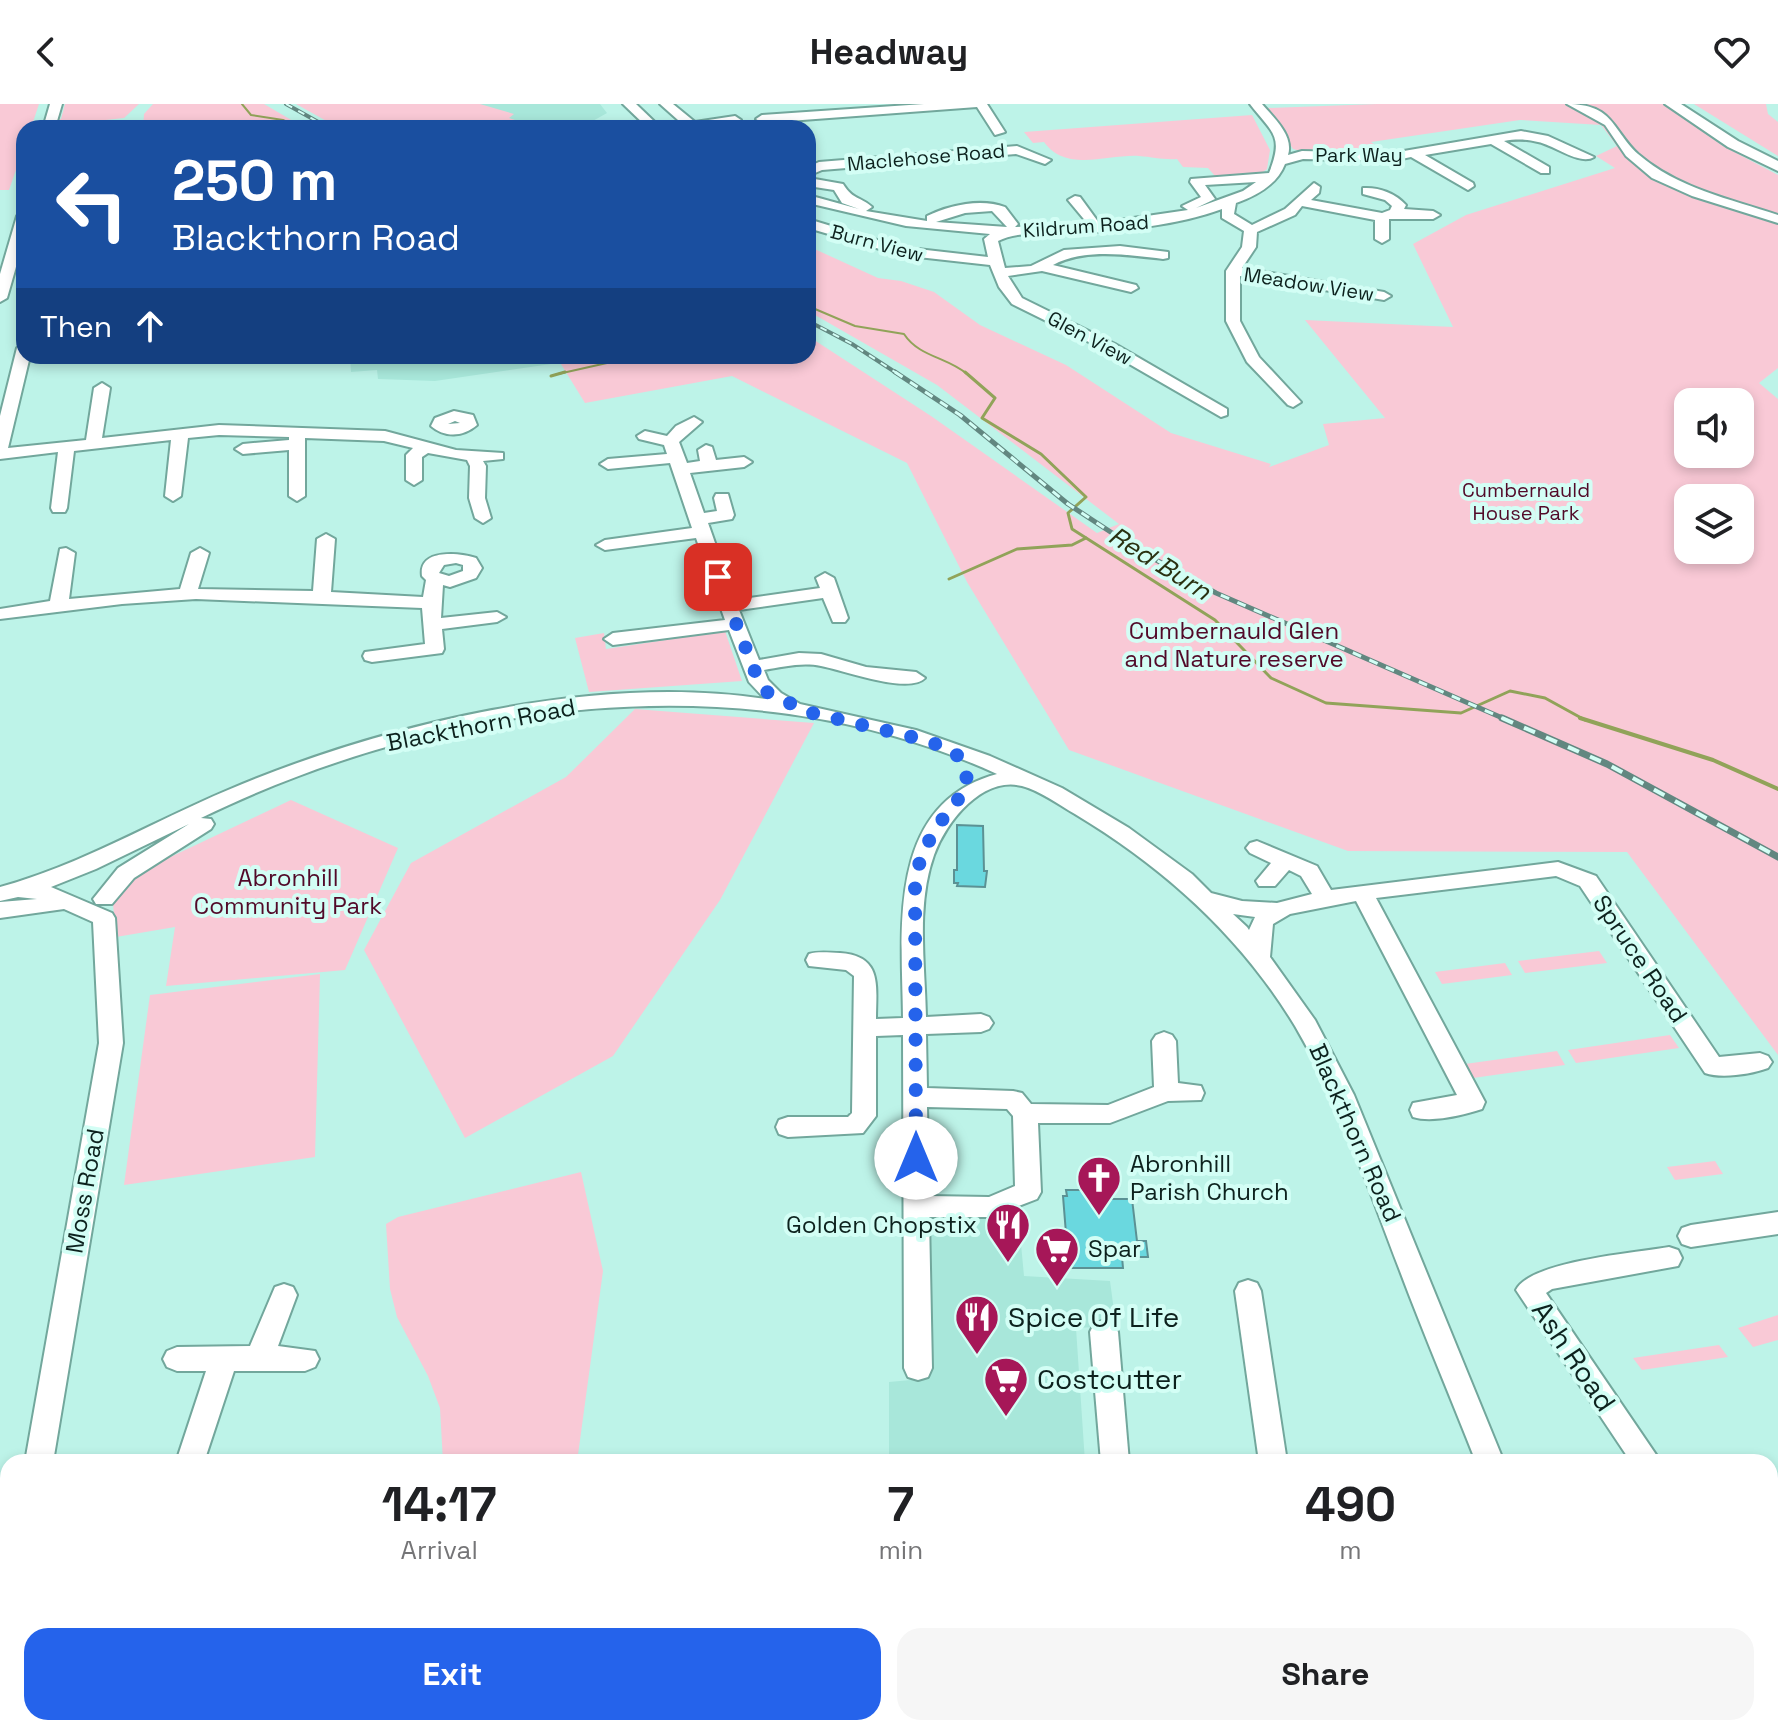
<!DOCTYPE html>
<style>
body{margin:0;font-family:"Space Grotesk",sans-serif;background:#f6f6f6;color:#202124;height:100vh;display:flex;flex-direction:column;font-size:30px;white-space:nowrap}
*{box-sizing:border-box;margin:0}
p{font-size:26px;color:#757577}
.icon{flex:none;width:44px;height:44px;fill:none;stroke:currentColor;stroke-width:2;stroke-linecap:round;stroke-linejoin:round}
.map{position:relative;flex:1;overflow:hidden}
.panel{position:absolute;left:0px;top:1350px;width:1778px;height:282px;display:flex;flex-direction:column;background:#fff;border-radius:24px 24px 0 0;box-shadow:0 4px 12px #0003}
.panel>*{flex:none}
.banner{position:absolute;left:16px;top:16px;width:800px;height:244px;border-radius:24px;box-shadow:0 4px 12px #0003;background:#1a4fa0;color:#fff;overflow:hidden}
.controls{position:absolute;left:1674px;top:284px;display:grid;gap:16px}
.controls a{display:grid;place-items:center;width:80px;height:80px;border-radius:16px;background:#fff;box-shadow:0 4px 12px #0003;font-size:40px}
.pin{position:absolute;display:grid;place-items:center;width:68px;height:68px;color:#fff;margin:-34px;border-radius:16px;box-shadow:0 4px 12px #0006}
.me{position:absolute;width:88px;margin:-44px;rotate:0deg;stroke-linejoin:round;filter:drop-shadow(0 0 6px #0008)}
.turn{display:flex;align-items:center;gap:28px;height:168px;padding:0 24px;font-size:36px}
.turn .icon{width:104px;height:104px;stroke-width:2.5}
.turn b{display:block;font-size:56px;line-height:68px}
.then{display:flex;align-items:center;height:76px;padding:0 24px;background:#0003;gap:16px;font-size:30px}
.eta{display:flex;justify-content:space-evenly;align-items:center;height:136px;text-align:center}
.eta b{font-size:48px;font-weight:800;line-height:56px}
.action{display:flex;gap:16px;margin-top:auto;padding:16px 24px}
.action a{flex:1;height:92px;border-radius:24px;background:#2563eb;color:#fff;font-size:32px;font-weight:800;line-height:92px;text-align:center}
.action a+a{background:#f6f6f6;color:#202124}
header{display:flex;justify-content:space-between;align-items:center;height:104px;padding:0 24px;background:#fff;font-size:36px;font-weight:800}
.map>svg:first-child{display:block}
.built{fill:#a8e7da}
.green{fill:#f9c9d6;fill-rule:evenodd}
.lines{fill:none;stroke-linecap:round;stroke-linejoin:round}
.stream-far2{stroke:#91a359;stroke-width:2}
.stream-far1{stroke:#91a359;stroke-width:3}
.stream{stroke:#91a359;stroke-width:4}
.building{fill:#6ad8df;stroke:#5b9194;stroke-width:2}
.minor-casing{stroke:#72a79c;stroke-width:4}
.major-casing{stroke:#72a79c;stroke-width:4}
.minor{fill:#fff;fill-rule:evenodd}
.major{fill:#fff;fill-rule:evenodd}
.rail-far2-casing{stroke:#628780;stroke-width:4}
.rail-far1-casing{stroke:#628780;stroke-width:5}
.rail-casing{stroke:#628780;stroke-width:7}
.rail-far2{stroke:#d3fef5;stroke-width:2;stroke-dasharray:7;stroke-linecap:butt}
.rail-far1{stroke:#d3fef5;stroke-width:3;stroke-dasharray:9;stroke-linecap:butt}
.rail{stroke:#d3fef5;stroke-width:4;stroke-dasharray:12;stroke-linecap:butt}
.route{stroke:#2563eb;stroke-width:14;stroke-dasharray:0 25.2}
.labels{text-anchor:middle;stroke-width:8;stroke-linejoin:round;paint-order:stroke}
.far-street-label{font-size:20px;fill:#0d221e;stroke:#d3fef5}
.far-park-label{font-size:20px;fill:#520a29;stroke:#d3fef5}
.park-label{font-size:24px;fill:#520a29;stroke:#d3fef5}
.street-label{font-size:24px;fill:#0d221e;stroke:#d3fef5}
.poi-label{font-size:24px;fill:#0d221e;stroke:#d3fef5;text-anchor:start}
.water-label{font-size:26px;font-style:italic;fill:#2a3111;stroke:#d3fef5}
.near-poi-label{font-size:28px;fill:#0d221e;stroke:#d3fef5;text-anchor:start}
.near-street-label{font-size:28px;fill:#0d221e;stroke:#d3fef5}
</style>
<header><svg class="icon" aria-label="back" viewBox="0 0 24 24"><path d="M15 5l-7 7 7 7"/></svg>Headway<svg class="icon" aria-label="heart" viewBox="0 0 24 24"><path d="M12 20l-8-8c-3-5 5-10 8-4 3-6 11-1 8 4z"/></svg></header>
<div class="map">
<svg width="1778" height="1631" viewBox="0 0 1778 1631">
<rect width="100%" height="100%" fill="#bdf3e8"/>
<g class="built">
<path d="M428,0H600L607,9L591,18L556,24H485Z"/>
<path d="M350,252H556L558,259L435,277L378,275L377,266L351,268Z"/>
<path d="M1018,1108L1024,1172L1110,1177L1116,1222L1076,1224L1085,1358H889V1278L922,1275V1116Z"/>
</g>
<g class="green">
<path d="M0,0H39L31,24H24V43L9,86H0Z"/>
<path d="M65,0H139L124,14L59,21L88,19V24H56V16L61,15Z"/>
<path d="M153,0H264L305,24H143L144,10Z"/>
<path d="M296,0H480L514,10L509,14L521,18L512,24H339Z"/>
<path d="M1377,0H1663L1723,42L1778,71V264L1759,279L1778,295V951L1627,748L1348,747L1069,646L967,478L907,359L732,272L585,299L556,252H808V232L931,312L1097,429L1119,420L937,281L808,207V142L878,174L901,177L934,188L980,221L1066,261L1171,329L1271,360L1269,363L1329,341L1323,320L1385,314L1305,216L1453,223L1413,140L1466,111L1615,64L1596,52L1617,42L1601,21L1520,16L1371,38L1390,51L1309,49L1293,45L1267,4ZM1688,298H1740V350H1688ZM1688,394H1740V446H1688Z"/>
<path d="M1694,0H1766L1768,10L1778,18V52Z"/>
<path d="M1252,11L1270,46L1267,65L1255,74L1215,72L1208,64L1183,63L1177,55C1163,56 1153,53 1139,52C1108,50 1066,69 1044,38L1033,39L1024,28Z"/>
<path d="M725,527L742,577L589,588L575,534L604,529L606,545Z"/>
<path d="M635,605L814,619L720,796L613,952L465,1034L364,846L411,759L566,673Z"/>
<path d="M291,696L398,744L345,866L166,882L175,823L116,833L113,800L126,774Z"/>
<path d="M1599,847L1607,859L1525,869L1518,857Z"/>
<path d="M1505,859L1512,871L1442,880L1435,868Z"/>
<path d="M320,870L315,1053L124,1081L150,891Z"/>
<path d="M1670,931L1679,944L1576,959L1568,946Z"/>
<path d="M1557,947L1565,961L1473,974L1465,960Z"/>
<path d="M1715,1057L1723,1070L1675,1076L1667,1063Z"/>
<path d="M581,1068L603,1167L577,1358H443L440,1304L428,1272L397,1213L390,1185L386,1120L398,1113Z"/>
<path d="M1778,1211V1236L1753,1243L1738,1224Z"/>
<path d="M1719,1241L1728,1253L1642,1266L1633,1254Z"/>
</g>
<g class="lines">
<g class="stream-far2">
<path d="M242,0L251,11L283,16L299,24"/>
<path d="M309,24L339,18L354,24"/>
<path d="M808,202L855,222L904,230C919,253 947,253 967,270"/>
<path d="M558,270L638,252"/>
</g>
<g class="stream-far1">
<path d="M965,268L995,294L982,314L1041,350L1086,393L1068,409L1072,425L1215,516L1271,574L1326,599L1461,609L1510,587L1545,594L1585,616"/>
<path d="M551,272L565,268"/>
<path d="M949,475L1017,445L1072,441L1086,434"/>
</g>
<path class="stream" d="M1580,614L1713,656L1778,685"/>
</g>
<g class="building">
<path d="M957,721L983,722L984,767H987L985,783L957,782L958,779H954V766H957Z"/>
<path d="M1066,1086H1086V1092H1096V1095H1132L1137,1137H1146L1148,1153H1122L1123,1164H1061L1059,1142H1067L1063,1092H1067Z"/>
</g>
<g class="lines">
<g class="minor-casing">
<g id="minor">
<path d="M50,0H62L55,24H43Z"/>
<path d="M623,0H636L661,24H648Z"/>
<path d="M660,0H673L695,18L735,12L741,16L735,20L687,24Z"/>
<path d="M924,0H987L1005,28L995,31L977,3L762,19L756,15L762,11Z"/>
<path d="M1250,0H1262C1274,14 1294,32 1288,51L1302,47L1392,49L1521,27L1548,32L1594,53C1580,62 1554,41 1538,38C1526,35 1516,35 1504,37L1549,63V69H1541L1491,40L1425,51L1473,79L1474,82L1468,86L1411,53L1392,57L1303,55L1285,60C1277,81 1256,92 1236,99L1234,110L1252,121L1285,105L1314,79L1320,83L1319,89L1311,96L1382,109L1390,106L1392,102L1385,96L1363,90V84C1379,83 1395,89 1406,101L1404,105L1433,107L1440,111L1433,115H1389V135L1382,139L1375,135V116L1302,102L1295,111L1257,128L1256,143L1242,164L1384,188L1391,192L1384,196L1240,172V217L1259,253L1301,298L1293,303L1288,301L1247,258L1226,217V167L1242,143L1244,127L1222,114V105C1176,122 1122,126 1073,130C1049,131 1019,126 998,137L1005,164L1031,162L1064,146L1120,142L1168,148V154L1163,155C1128,151 1085,144 1053,161L1136,181L1138,184L1131,188L1042,167L1008,172L1022,194L1115,240L1227,305V311L1221,313L1105,246L1012,200L999,183L990,161L900,151L808,124V115L900,143L988,153L984,135L990,130L906,122L808,99V91L859,105L842,99L834,86L808,82L809,74L843,80C854,97 860,92 872,103L866,107L927,117V112C949,101 981,94 1005,103L1018,120L1015,123L1088,120L1068,96L1075,92L1080,93L1099,119L1188,106L1182,102L1201,93L1190,78L1191,75L1269,69C1284,31 1273,30 1250,0ZM1256,78L1243,87L1196,104L1215,95L1205,81ZM992,107L1007,123L936,118L965,109Z"/>
<path d="M1567,0C1614,0 1612,26 1638,50C1677,84 1730,95 1778,111V119L1692,92L1652,74L1626,52L1605,21Z"/>
<path d="M1017,42L1051,56L1045,60L1016,50L822,66L808,72V63L819,58Z"/>
<path d="M24,108V135L7,194L0,198V170L17,112Z"/>
<path d="M24,240V252H30L8,344L86,336L94,284L102,279L110,284L102,334L219,321L385,327L456,346L503,349V355L483,357L486,362L485,394L491,414L483,419L475,414L469,394L470,362L467,356L428,349L422,353V376L414,381L406,376V351L413,344L384,337L305,334V392L297,397L289,392V346L243,350L235,345L243,340L289,336V333L219,331L188,334L181,392L173,397L165,392L171,336L74,347L67,404L65,408H53L51,404L58,348L0,355V312L17,244Z"/>
<path d="M454,307L473,311L477,321C463,333 445,334 431,322L435,314ZM455,317L460,319L448,320Z"/>
<path d="M694,313L702,318L679,338L687,359L700,357L698,346L706,341L712,343L716,356L744,353L752,358L744,363L690,369L704,409L717,407L714,394L716,390H728L734,411L732,415L708,419L735,496L820,484L816,474L825,469L834,474L848,514L845,518H833L823,494L739,506L759,556L799,549L821,550L866,563L916,568L925,574C909,591 843,566 821,562C802,558 782,563 764,566L768,576L781,589L800,600L916,626L990,652L1062,684L1129,724L1192,770L1211,789L1242,797L1277,799L1312,790L1301,772L1289,766L1275,782H1259L1256,777L1271,759L1250,749L1246,744L1250,739L1257,737L1317,762L1331,786L1558,758L1596,772L1719,953L1760,949L1768,952L1772,958L1768,964C1751,970 1722,975 1705,969L1580,782L1556,772L1376,794L1485,998L1482,1005C1463,1011 1432,1019 1413,1013L1410,1006L1413,999L1457,991L1356,797L1290,810L1273,820L1270,853L1315,916L1354,991L1504,1358H1476C1451,1294 1424,1231 1400,1167C1368,1084 1340,999 1295,922C1241,833 1165,764 1075,710C1059,701 1041,687 1022,682C982,672 946,718 934,751C916,801 925,860 926,913L981,910L989,913L993,919L989,925L981,928L926,930L927,984L1013,987L1022,989L1031,1000L1108,1001L1154,983L1152,937L1156,931L1164,928L1172,931L1176,937L1178,979L1201,982L1204,989L1201,996L1168,997L1110,1019H1038L1041,1088L1037,1095L990,1113H929L932,1264L928,1273L918,1276L908,1273L904,1264L903,931L876,932V1012L863,1029L788,1033L779,1030L776,1023L779,1016L788,1013H848L852,1009L854,872L846,866L809,862L806,856L809,850C819,847 830,849 840,849C883,852 876,882 876,915L903,914C902,825 886,700 997,670C747,555 443,596 201,714L211,715L214,720L211,725L134,774L112,800H96L93,795L118,764L189,720L96,765L51,783L112,809L115,814L123,939L53,1358H25L99,939L93,818L64,805L0,814V798L37,795L18,793L0,797V783C81,761 152,718 228,686C383,620 597,569 765,595L749,578L729,526L613,541L604,535L613,529L725,516L696,434L605,446L596,441L605,436L692,424L670,359L608,365L600,360L608,355L667,350L664,341L639,335L637,332L645,327L667,332L676,322ZM1233,810L1255,813L1249,826L1247,823ZM927,1003L1007,1005L1013,1012L1015,1082L989,1093L929,1092Z"/>
<path d="M326,430L335,435L331,488L423,493L426,476L422,472C418,444 460,449 476,454L482,464L476,474L450,483L443,481L441,514L497,508L506,513L497,518L442,525L444,545L442,549L372,558L365,556L363,552L365,548L425,540L422,504L196,495L122,500L0,515V505L50,497L60,445L66,444L75,449L69,495L180,485L191,449L200,444L209,449L198,485L313,487L317,435ZM456,459L463,461V467L449,472L439,469L444,461Z"/>
<path d="M1778,1108V1130L1691,1143L1682,1140L1678,1132L1682,1124L1691,1121Z"/>
<path d="M1669,1143L1678,1146L1682,1154L1678,1162L1552,1185L1546,1189L1661,1358H1631L1516,1186C1530,1157 1636,1149 1669,1143Z"/>
<path d="M1248,1176L1257,1179L1261,1187L1287,1358H1259L1235,1187L1239,1179Z"/>
<path d="M284,1180L293,1183L297,1191L278,1242L315,1247L319,1255L315,1263L305,1267H234L204,1358H176L206,1267H177L167,1263L163,1255L167,1247L177,1243L250,1242L275,1183Z"/>
<path d="M1104,1216L1114,1220L1118,1228L1129,1358H1101L1090,1228L1094,1220Z"/>
<path d="M1778,1467V1497L1770,1499V1469Z"/>
<path d="M8,1513V1583L0,1587V1516Z"/>
<path d="M1778,1550V1582L1770,1585V1553Z"/>
<path d="M166,1624H198L197,1631H165Z"/>
<path d="M500,1624H532L531,1631H499Z"/>
<path d="M1125,1624H1157L1158,1631H1126Z"/>
<path d="M1314,1624H1346L1347,1631H1315Z"/>
<path d="M1575,1624H1607L1609,1631H1577Z"/>
</g>
</g>
<g class="major-casing">
<path id="major" d="M1665,0H1681L1738,37L1778,57V67L1728,43Z"/>
</g>
<use href="#minor" class="minor"/>
<use href="#major" class="major"/>
<g class="rail-far2-casing">
<g id="rail-far2">
<path d="M286,0L329,24"/>
<path d="M808,217L852,240L898,270"/>
</g>
</g>
<g class="rail-far1-casing">
<path id="rail-far1" d="M895,268L960,311L1068,400L1138,446L1216,489L1507,616"/>
</g>
<g class="rail-casing">
<path id="rail" d="M1502,614L1607,660L1778,753"/>
</g>
<use href="#rail-far2" class="rail-far2"/>
<use href="#rail-far1" class="rail-far1"/>
<use href="#rail" class="rail"/>
</g>
<g class="lines">
<path class="route" d="M718,473L759,578L767,588L808,608L925,636L954,647L966,664L967,684L935,725L921,753L915,777L916,1054"/>
</g>
<defs>
<g id="church-pin" transform="scale(2.3)"><path d="M0 17L-7.5 6A9.5 9.5 0 1 1 7.5 6Z" fill="#a61758" stroke="#d3fef5"/><path d="M-1.2-6h2.4v3.5h3.3v2.4h-3.3V6h-2.4V-.1h-3.3v-2.4h3.3Z" fill="#fff"/></g>
<g id="restaurant-pin" transform="scale(2.3)"><path d="M0 17L-7.5 6A9.5 9.5 0 1 1 7.5 6Z" fill="#a61758" stroke="#d3fef5"/><path d="M-5-6h1v4h1v-4h1v4h1v-4h1v5L-1.5 .5V6h-2V.5L-5-1ZM5-6V6H3V1.5H1.5Q1.5-4 5-6Z" fill="#fff"/></g>
<g id="supermarket-pin" transform="scale(2.3)"><path d="M0 17L-7.5 6A9.5 9.5 0 1 1 7.5 6Z" fill="#a61758" stroke="#d3fef5"/><path d="M-6-5.5h2.5l.6 2H6L4.5 2H-2.5L-4.4-4H-6ZM-1.5 3.2a1.3 1.3 0 1 0 .1 0ZM3 3.2a1.3 1.3 0 1 0 .1 0Z" fill="#fff"/></g>
</defs>
<g fill-rule="evenodd">
<use href="#church-pin" x="1099" y="1074"/>
<use href="#restaurant-pin" x="1008" y="1121"/>
<use href="#supermarket-pin" x="1057" y="1145"/>
<use href="#restaurant-pin" x="977" y="1213"/>
<use href="#supermarket-pin" x="1006" y="1275"/>
</g>
<g class="labels">
<g class="far-street-label">
<text x="1359" y="58">Park Way</text>
<text transform="translate(926 53) rotate(-5)" y="7">Maclehose Road</text>
<text transform="translate(1086 122) rotate(-4)" y="7">Kildrum Road</text>
<text transform="translate(877 139) rotate(15)" y="7">Burn View</text>
<text transform="translate(1309 180) rotate(9)" y="7">Meadow View</text>
<text transform="translate(1090 234) rotate(28)" y="7">Glen View</text>
</g>
<g class="far-park-label">
<text x="1526" y="393">Cumbernauld<tspan x="1526" dy="23">House Park</tspan></text>
</g>
<g class="park-label">
<text x="1234" y="535">Cumbernauld Glen<tspan x="1234" dy="28">and Nature reserve</tspan></text>
<text x="288" y="782">Abronhill<tspan x="288" dy="28">Community Park</tspan></text>
</g>
<g class="street-label">
<text transform="translate(481 621) rotate(-11)" y="8">Blackthorn Road</text>
<text transform="translate(1640 855) rotate(56)" y="8">Spruce Road</text>
<text transform="translate(1355 1029) rotate(66)" y="8">Blackthorn Road</text>
<text transform="translate(85 1087) rotate(-80)" y="8">Moss Road</text>
</g>
<g class="poi-label">
<text x="1130" y="1068">Abronhill<tspan x="1130" dy="28">Parish Church</tspan></text>
<text x="977" y="1129" text-anchor="end">Golden Chopstix</text>
<text x="1088" y="1153">Spar</text>
</g>
<g class="water-label">
<text transform="translate(1160 459) rotate(32)" y="9">Red Burn</text>
</g>
<g class="near-poi-label">
<text x="1008" y="1223">Spice Of Life</text>
<text x="1037" y="1285">Costcutter</text>
</g>
<g class="near-street-label">
<text transform="translate(1574 1252) rotate(56)" y="10">Ash Road</text>
</g>
</g>
</svg>
<div class="controls">
<a><svg class="icon" aria-label="sound" viewBox="0 0 24 24"><path d="M4 9h4l5-4v14l-5-4H4zM17 9q2 3 0 6"/></svg></a>
<a><svg class="icon" aria-label="layers" viewBox="0 0 24 24"><path d="M12 4l9 5-9 5-9-5zM3 14l9 5 9-5"/></svg></a>
</div>
<div class="pin" style="left:718px;top:473px;background:#d93025"><svg class="icon" aria-label="arrive" viewBox="0 0 24 24"><path d="M6 21V4h12l-3 4 3 4H6"/></svg></div>
<svg class="me" style="left:916px;top:1054px" viewBox="-20 -20 40 40"><circle r="19" fill="#fff"/><path d="M0-13L10 11 0 6-10 11z" fill="#2563eb"/></svg>
<div class="banner">
<div class="turn"><svg class="icon" aria-label="left" viewBox="0 0 24 24"><path d="M17 20v-9H6M10 6l-5 5 5 5"/></svg><div><b>250 m</b>Blackthorn Road</div></div>
<div class="then">Then<svg class="icon" aria-label="ahead" viewBox="0 0 24 24"><path d="M12 20V5M6 11l6-6 6 6"/></svg></div>
</div>
<section class="panel">
<div class="eta">
<div><b>14:17</b><p>Arrival</p></div>
<div><b>7</b><p>min</p></div>
<div><b>490</b><p>m</p></div>
</div>
<div class="action"><a>Exit</a><a>Share</a></div>
</section>
</div>
